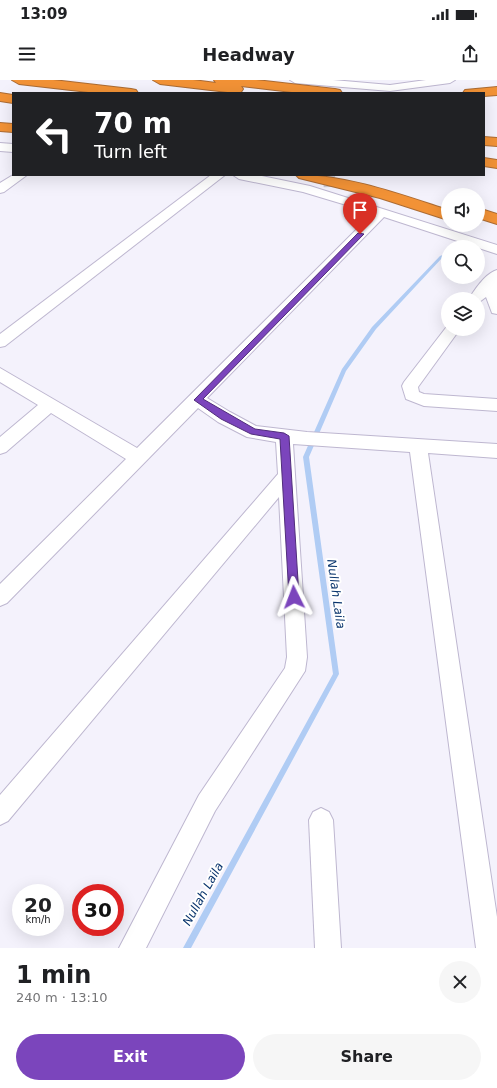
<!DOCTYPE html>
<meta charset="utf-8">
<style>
body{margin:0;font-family:"DejaVu Sans",sans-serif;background:#f6f6f6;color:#202124;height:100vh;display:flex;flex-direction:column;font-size:15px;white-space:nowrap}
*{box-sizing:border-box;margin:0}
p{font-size:13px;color:#757577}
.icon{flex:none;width:22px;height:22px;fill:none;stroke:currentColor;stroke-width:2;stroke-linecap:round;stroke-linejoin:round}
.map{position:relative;height:868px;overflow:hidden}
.details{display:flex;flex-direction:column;background:#fff;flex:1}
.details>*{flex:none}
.guide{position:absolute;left:12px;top:12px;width:473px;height:84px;border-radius:0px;box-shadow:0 4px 16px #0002;background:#202124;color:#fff;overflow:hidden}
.fabs{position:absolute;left:441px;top:108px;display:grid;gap:8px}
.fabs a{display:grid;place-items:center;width:44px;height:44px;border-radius:50%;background:#fff;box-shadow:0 4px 16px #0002;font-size:20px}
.speed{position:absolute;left:12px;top:804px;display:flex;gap:8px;font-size:20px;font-weight:700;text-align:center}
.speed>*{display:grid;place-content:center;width:52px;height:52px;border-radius:50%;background:#fff;box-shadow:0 4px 16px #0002;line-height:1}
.speed small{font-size:10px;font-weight:400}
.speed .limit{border:6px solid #d22;background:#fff;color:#111}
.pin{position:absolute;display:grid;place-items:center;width:34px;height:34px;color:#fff;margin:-41px -17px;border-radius:50% 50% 50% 0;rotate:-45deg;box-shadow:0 0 4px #0007}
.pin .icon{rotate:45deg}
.me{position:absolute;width:44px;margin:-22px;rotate:357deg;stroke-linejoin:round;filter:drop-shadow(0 0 3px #0008)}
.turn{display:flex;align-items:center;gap:14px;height:84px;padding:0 16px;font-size:18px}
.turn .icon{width:52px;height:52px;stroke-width:2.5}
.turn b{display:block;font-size:28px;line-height:34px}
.round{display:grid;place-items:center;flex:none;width:42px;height:42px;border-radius:21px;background:#f6f6f6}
.overview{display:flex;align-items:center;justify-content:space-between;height:68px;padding:0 16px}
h1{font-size:24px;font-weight:700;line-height:30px}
.action{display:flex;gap:8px;margin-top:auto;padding:8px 16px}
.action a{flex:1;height:46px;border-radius:24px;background:#7b45bc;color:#fff;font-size:16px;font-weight:700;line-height:46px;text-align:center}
.action a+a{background:#f6f6f6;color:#202124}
.status{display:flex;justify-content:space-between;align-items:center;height:28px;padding:0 20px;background:#fff;direction:ltr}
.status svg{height:11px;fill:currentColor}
header{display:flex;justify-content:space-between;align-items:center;height:52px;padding:0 16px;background:#fff;font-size:18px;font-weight:700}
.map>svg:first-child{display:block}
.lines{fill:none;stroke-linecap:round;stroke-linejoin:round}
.stream{fill:#b0ccf4;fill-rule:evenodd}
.minor-tunnel{stroke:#cbc9d3;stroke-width:12;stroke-dasharray:12 6;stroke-linecap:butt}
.minor-casing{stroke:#beb7d0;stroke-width:2}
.highway-casing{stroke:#ac6c34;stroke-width:2}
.minor{fill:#fff;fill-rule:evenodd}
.highway{fill:#f29236;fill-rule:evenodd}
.route{fill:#7b45bc;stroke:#502d7a}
.labels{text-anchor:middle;stroke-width:4;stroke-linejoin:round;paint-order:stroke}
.water-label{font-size:12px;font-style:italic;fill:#08336c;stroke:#fff}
</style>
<div class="status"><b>13:09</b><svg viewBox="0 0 49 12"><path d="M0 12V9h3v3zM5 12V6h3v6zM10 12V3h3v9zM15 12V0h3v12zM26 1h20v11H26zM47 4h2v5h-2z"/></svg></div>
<header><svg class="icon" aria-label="menu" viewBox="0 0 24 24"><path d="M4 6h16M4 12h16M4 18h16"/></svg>Headway<svg class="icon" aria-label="share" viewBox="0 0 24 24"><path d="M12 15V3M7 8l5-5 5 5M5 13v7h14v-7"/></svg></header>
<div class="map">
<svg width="497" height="868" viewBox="0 0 497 868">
<rect width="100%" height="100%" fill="#f4f2fc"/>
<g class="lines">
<path class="stream" d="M448,173V176L442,178L376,249L346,291L309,377L339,594L191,868H183L333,594L303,377L342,289L372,247L440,176Z"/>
<path class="minor-tunnel" d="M329,95L330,113"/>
<g class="minor-casing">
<g id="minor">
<path d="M290,0H333L390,5L426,0H455L450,3L390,11L295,3Z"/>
<path d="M0,63L13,64V72L0,71Z"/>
<path d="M13,95H27L4,112L0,113V103Z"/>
<path d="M211,95H225L5,266L0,267V254Z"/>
<path d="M233,95H257L310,106L497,165V174L384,137L207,318L230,332L256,346L307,352L497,364V378L428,373L497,837V868H476L410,372L293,364L307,577L305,591L215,731L146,868H119L199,715L285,588L287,577L279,417L8,741L0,745V715L278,394L276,362L247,357L218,342L198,328L7,523L0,526V504L126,379L51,333L6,372L0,374V357L38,325L0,302V288L137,368L373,133L303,112L239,99Z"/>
<path d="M497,190V234L492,233L486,217L478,223V219H469C475,209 486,193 497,190Z"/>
<path d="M448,245V249H460L418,307L419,312L424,314L497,319V331L424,326L406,319L402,306L404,302Z"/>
<path d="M321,728L329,732L333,740L341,868H315L309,740L313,732Z"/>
</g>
</g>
<g class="highway-casing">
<g id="highway">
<path d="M12,0H53L131,9L136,10L138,13H97L19,4Z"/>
<path d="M153,0H193L216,3L214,0H256L335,9L340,10L342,13H300L241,6L243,9L241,12L236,13L160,4Z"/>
<path d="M497,7V15L484,16V13H463L465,10Z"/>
<path d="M0,13L13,15V23L0,21Z"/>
<path d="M0,43L13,44V52L0,51Z"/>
<path d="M484,57L497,58V66L484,65Z"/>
<path d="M484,78L497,80V88L484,86Z"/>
<path d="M296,95C348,95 399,114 448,130V140L380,118L299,98Z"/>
<path d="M478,128L497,134V144L478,138Z"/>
</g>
</g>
<use href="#minor" class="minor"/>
<use href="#highway" class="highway"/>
</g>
<path class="route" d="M358,153L364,154L203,319L255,349L284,353L289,356L299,517L294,521L289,517L280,359L251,354L221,339L194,320Z"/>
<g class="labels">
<g class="water-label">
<text transform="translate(336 514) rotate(82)" y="4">Nullah Laila</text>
<text transform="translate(203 814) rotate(-61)" y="4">Nullah Laila</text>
</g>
</g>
</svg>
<div class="fabs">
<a><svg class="icon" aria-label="sound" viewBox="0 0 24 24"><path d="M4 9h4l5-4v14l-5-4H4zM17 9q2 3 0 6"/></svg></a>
<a><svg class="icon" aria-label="search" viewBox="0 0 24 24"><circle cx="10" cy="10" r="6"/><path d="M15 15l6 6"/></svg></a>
<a><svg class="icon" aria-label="layers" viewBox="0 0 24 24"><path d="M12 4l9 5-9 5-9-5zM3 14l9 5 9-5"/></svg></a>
</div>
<div class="speed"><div>20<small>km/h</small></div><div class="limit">30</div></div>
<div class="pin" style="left:360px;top:154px;background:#d93025"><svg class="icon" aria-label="arrive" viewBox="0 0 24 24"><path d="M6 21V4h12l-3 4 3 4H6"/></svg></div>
<svg class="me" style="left:294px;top:517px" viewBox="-20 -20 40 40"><path d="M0-17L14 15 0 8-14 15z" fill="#7b45bc" stroke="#fff" stroke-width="4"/></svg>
<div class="guide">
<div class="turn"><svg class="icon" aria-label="left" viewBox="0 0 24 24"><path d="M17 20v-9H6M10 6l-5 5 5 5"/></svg><div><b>70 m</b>Turn left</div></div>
</div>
</div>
<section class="details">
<div class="overview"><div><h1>1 min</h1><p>240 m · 13:10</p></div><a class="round"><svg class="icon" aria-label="close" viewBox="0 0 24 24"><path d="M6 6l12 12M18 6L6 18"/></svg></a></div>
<div class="action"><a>Exit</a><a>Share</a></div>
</section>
